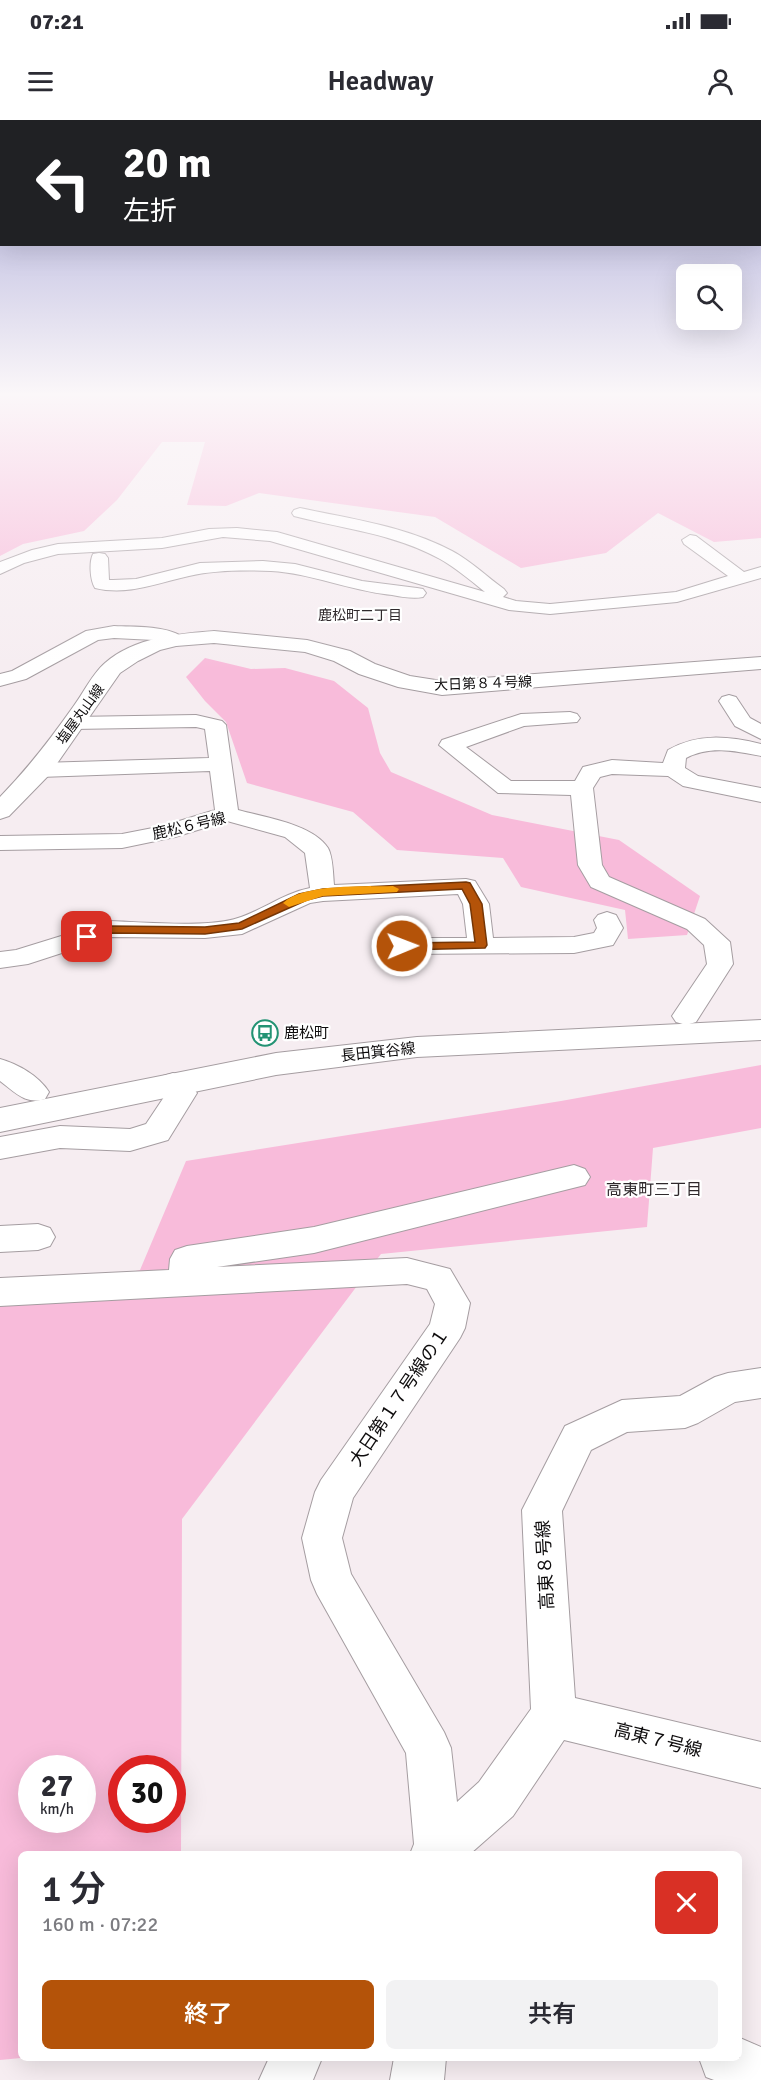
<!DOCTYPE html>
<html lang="ja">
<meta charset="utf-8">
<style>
body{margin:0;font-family:Signika,"Noto Sans JP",sans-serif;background:#f2f2f3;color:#2b2b33;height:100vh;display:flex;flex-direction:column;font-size:22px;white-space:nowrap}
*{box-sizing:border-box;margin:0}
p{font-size:20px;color:#7c7c81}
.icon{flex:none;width:33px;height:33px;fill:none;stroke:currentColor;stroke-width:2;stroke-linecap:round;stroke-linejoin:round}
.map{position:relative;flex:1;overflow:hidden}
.panel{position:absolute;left:18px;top:1731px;width:724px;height:210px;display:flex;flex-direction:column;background:#fff;border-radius:9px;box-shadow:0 6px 24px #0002}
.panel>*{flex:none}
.guide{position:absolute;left:0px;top:0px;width:762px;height:126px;box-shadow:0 6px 24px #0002;background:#202124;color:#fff;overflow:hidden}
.controls{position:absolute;left:676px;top:144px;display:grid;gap:12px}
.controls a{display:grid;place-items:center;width:66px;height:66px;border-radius:9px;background:#fff;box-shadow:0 6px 24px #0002;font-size:30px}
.speed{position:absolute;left:18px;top:1635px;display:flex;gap:12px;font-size:30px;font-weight:700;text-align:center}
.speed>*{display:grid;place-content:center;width:78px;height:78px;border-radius:50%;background:#fff;box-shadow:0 6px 24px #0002;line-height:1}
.speed small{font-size:15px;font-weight:400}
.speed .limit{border:9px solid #d22;background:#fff;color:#111}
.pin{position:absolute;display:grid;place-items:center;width:51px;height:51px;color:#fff;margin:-26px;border-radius:12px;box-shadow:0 3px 9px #0006}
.me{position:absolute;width:66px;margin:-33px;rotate:89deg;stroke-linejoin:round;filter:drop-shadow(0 0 4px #0008)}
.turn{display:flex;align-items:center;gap:21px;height:126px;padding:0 24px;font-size:27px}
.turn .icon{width:78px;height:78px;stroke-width:2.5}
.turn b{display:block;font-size:42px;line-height:51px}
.round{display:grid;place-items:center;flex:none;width:63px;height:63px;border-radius:9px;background:#f2f2f3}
.summary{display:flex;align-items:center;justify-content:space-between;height:102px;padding:0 24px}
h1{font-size:36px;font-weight:600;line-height:45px}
.cta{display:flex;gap:12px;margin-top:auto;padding:12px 24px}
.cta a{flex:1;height:69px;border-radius:9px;background:#b45309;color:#fff;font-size:24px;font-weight:600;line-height:69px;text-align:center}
.cta a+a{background:#f2f2f3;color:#2b2b33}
.status{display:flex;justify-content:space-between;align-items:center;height:42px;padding:0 30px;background:#fff;direction:ltr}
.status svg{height:16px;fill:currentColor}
header{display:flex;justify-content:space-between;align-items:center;height:78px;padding:0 24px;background:#fff;font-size:27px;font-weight:600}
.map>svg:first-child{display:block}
.green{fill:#f8bbda;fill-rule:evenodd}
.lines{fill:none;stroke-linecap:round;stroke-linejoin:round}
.minor-casing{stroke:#a59da1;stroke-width:2}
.tertiary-casing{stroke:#a59da1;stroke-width:2}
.minor{fill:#fff;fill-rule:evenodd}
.tertiary{fill:#fff;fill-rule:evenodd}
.route{fill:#b45309;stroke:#753606;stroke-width:1.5}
.slow{fill:#f59e0b}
.labels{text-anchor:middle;stroke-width:4.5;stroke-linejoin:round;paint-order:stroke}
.far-neighbourhood-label{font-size:14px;fill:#2f292c;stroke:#fff}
.far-street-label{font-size:14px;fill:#0e0c0d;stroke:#fff}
.street-label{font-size:15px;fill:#0e0c0d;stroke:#fff}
.poi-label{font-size:15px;fill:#0e0c0d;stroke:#fff;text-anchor:start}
.neighbourhood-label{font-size:16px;fill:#2f292c;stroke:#fff}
.near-street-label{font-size:18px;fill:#0e0c0d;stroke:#fff}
</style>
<div class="status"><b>07:21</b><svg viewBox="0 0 49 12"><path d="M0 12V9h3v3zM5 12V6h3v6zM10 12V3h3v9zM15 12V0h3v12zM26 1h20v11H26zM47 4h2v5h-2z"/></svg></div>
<header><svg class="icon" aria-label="menu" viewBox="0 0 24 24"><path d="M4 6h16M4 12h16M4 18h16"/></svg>Headway<svg class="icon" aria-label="person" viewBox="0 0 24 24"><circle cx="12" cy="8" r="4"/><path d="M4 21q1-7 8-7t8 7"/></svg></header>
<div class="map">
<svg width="761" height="1960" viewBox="0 0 761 1960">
<rect width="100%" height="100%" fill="#f6edf1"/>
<g class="green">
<path d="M0,274H761V418L714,422L658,393L606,433L521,448L435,397L259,373L226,386L187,385L205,322H162L117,380L84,411L23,424L0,436Z"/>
<path d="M205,538L251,549L285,548L334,561L368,588L380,633L391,652L492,695L619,720L700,776L687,815L628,819L625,790L521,767L503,738L397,730L353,692L247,663L226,602L205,581L186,557Z"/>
<path d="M761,945V1008L653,1028L647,1107L381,1134L182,1399L181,1734H21V1938L0,1940V1183L140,1150L186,1041L561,981ZM32,1648H82V1700H32ZM122,1648H172V1700H122Z"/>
</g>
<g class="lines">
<g class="minor-casing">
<g id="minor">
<path d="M300,388C351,399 405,406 452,431C471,441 487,457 504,469L507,473L503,477L516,481L550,484L676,472L728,456L684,424L682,420L690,415L696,416L744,452L761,447V458L677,482L550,494L509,490L270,421L223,417L162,428L58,434L24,443L0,454V442L32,430L58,424L162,418L209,409L237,408L277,412L485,472C470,460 456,448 440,439C395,414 344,409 294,396L292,393L294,390Z"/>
<path d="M99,433L105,434L108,438L109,460H113L136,459L200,443L263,441L295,444L362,461L417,468L423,469L426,473L423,477C413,479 402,477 392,475C351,471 310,453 271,451C244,450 215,450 189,456C157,463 128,476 95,468C90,460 89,442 93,434Z"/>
<path d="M114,506C131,507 174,505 185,520L182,524L175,526L154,520L114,518L98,520L26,559L0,566V554L12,551L86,511Z"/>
<path d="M729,575L736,577L750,598L761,604V619L735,606L719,581L722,577Z"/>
<path d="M570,592L577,594L580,598L577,602L524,606L466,627L511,661H575L583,647L612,640L663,643L668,630C698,613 728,616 761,624V636C736,631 710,625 686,638L685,648L698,656L761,668V682L683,666L668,656L612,654L600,657L593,668L602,745L609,757L705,799L730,822L733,844L696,902L686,905L676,902L672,896L707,844L704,825L687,809L591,767L578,745L571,675L498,673L439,625L442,620L521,594Z"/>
<path d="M196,595L222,601L226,605L238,690C263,697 313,704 328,728C333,737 333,754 334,765L466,759L475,761L489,784L493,818L574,817L594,813L597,808L594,800L598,795L607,792L616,795L623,808L613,825L574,833L402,834L393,832L389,826L393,820L402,818H467L463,784L458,774L323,781L310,783L242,814L205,818L111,817L28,844L0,848V832L16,830L100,804L109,801C141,802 210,808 238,798C263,790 284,773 310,768L305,733L285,717L227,701L175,717L122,728L0,730V716L122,714L163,706L215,690L210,651L40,657L32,655L29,650L32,645L40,643L209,638L205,609L196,607L73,609L66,607L63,603L66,599L73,597Z"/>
<path d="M0,939C18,944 39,956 49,972L45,979C25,985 15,972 0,961Z"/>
<path d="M173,953L183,956L197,973L168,1020L130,1031L60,1028L0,1039V1017L60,1006L130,1009L146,1004L166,974L158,963L163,956Z"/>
<path d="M574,1045L585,1049L590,1057L585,1065L314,1133L217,1147L407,1138L450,1149L470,1183L465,1208L460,1218L353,1378L342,1418L351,1454L444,1612L451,1628L457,1682L479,1662L531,1589L522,1390L565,1306L622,1280L680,1276L715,1257L728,1253L761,1248V1278L735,1282L698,1303L685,1308L627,1312L591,1330L562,1391L575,1578L761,1622V1668L564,1620L513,1696L470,1734H410L414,1724L406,1633L317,1474L311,1460L302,1418L315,1372L321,1360L430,1204L435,1184L427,1169L407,1164L0,1186V1158L169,1150L170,1139L175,1130L187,1126L314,1107Z"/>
<path d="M38,1104L50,1108L55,1117L50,1126L38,1130L0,1132V1106Z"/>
<path d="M740,1918L761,1927V1960H714L706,1957L699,1938H740Z"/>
<path d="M269,1938H322L313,1960H259Z"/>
<path d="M394,1938H446L444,1960H390Z"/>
</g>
</g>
<g class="tertiary-casing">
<g id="tertiary">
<path d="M214,511L307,520L350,531L375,544L410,556L442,561L761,537V549L442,575L398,567L359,554L334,541L305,532L214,523L176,526L160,530L138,541L120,553L49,655L9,696L0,699V677C29,647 49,621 73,587C83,574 92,554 105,543C135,517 177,514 214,511Z"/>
<path d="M761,900V920L417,937L276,955L0,1012V988L276,933L417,917Z"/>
</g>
</g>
<use href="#minor" class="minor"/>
<use href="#tertiary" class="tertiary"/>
</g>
<linearGradient id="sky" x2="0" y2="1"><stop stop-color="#a6a6d7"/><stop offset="0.5" stop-color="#fbf7f9"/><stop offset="1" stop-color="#fbf7f9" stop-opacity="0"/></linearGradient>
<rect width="761" height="549" fill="url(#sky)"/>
<path class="route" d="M466,762L470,763L482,784L487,825L485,828L402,830L396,826L402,823L475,822L470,784L462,769L323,776L307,780L242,809L205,814L110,813L87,820L81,817L109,806L205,807L239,803L299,774L323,769Z"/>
<path class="slow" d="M393,766L399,769L397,772L323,776L289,787L283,783C304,763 365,767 393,766Z"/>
<defs>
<g id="bus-ring" transform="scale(1.35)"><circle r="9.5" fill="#fff" stroke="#239374" stroke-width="1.5"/><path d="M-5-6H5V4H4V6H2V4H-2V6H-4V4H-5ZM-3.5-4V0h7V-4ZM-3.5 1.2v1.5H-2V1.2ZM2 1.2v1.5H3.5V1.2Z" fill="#239374"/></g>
</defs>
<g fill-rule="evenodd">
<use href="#bus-ring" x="265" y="913"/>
</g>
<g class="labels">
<g class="far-neighbourhood-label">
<text x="360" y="500">鹿松町二丁目</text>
</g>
<g class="far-street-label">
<text transform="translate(483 563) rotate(-2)" y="5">大日第８４号線</text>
<text transform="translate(80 594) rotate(-54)" y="5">塩屋丸山線</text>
</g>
<g class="street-label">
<text transform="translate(189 706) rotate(-13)" y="5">鹿松６号線</text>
<text transform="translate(378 932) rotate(-6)" y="5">長田箕谷線</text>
</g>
<g class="poi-label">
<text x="284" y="918">鹿松町</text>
</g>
<g class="neighbourhood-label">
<text x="654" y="1075">高東町三丁目</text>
</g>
<g class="near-street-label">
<text transform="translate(399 1277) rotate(-56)" y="6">大日第１７号線の１</text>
<text transform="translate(545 1445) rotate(-93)" y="6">高東８号線</text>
<text transform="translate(658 1620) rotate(14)" y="6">高東７号線</text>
</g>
</g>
</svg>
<div class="controls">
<a><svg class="icon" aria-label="search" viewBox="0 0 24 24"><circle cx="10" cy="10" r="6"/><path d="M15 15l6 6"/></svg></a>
</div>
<div class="speed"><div>27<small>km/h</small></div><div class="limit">30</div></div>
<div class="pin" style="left:87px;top:817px;background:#d93025"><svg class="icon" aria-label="arrive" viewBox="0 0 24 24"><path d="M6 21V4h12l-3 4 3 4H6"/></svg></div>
<svg class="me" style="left:402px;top:826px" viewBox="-20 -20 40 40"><circle r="17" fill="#b45309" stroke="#fff" stroke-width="3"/><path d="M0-11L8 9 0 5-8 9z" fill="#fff"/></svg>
<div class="guide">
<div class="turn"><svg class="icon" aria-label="left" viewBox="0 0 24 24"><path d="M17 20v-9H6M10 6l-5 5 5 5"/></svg><div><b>20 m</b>左折</div></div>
</div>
<section class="panel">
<div class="summary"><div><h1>1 分</h1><p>160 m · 07:22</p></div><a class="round" style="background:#d93025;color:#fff"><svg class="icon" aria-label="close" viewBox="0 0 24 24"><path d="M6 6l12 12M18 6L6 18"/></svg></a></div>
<div class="cta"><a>終了</a><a>共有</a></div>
</section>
</div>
